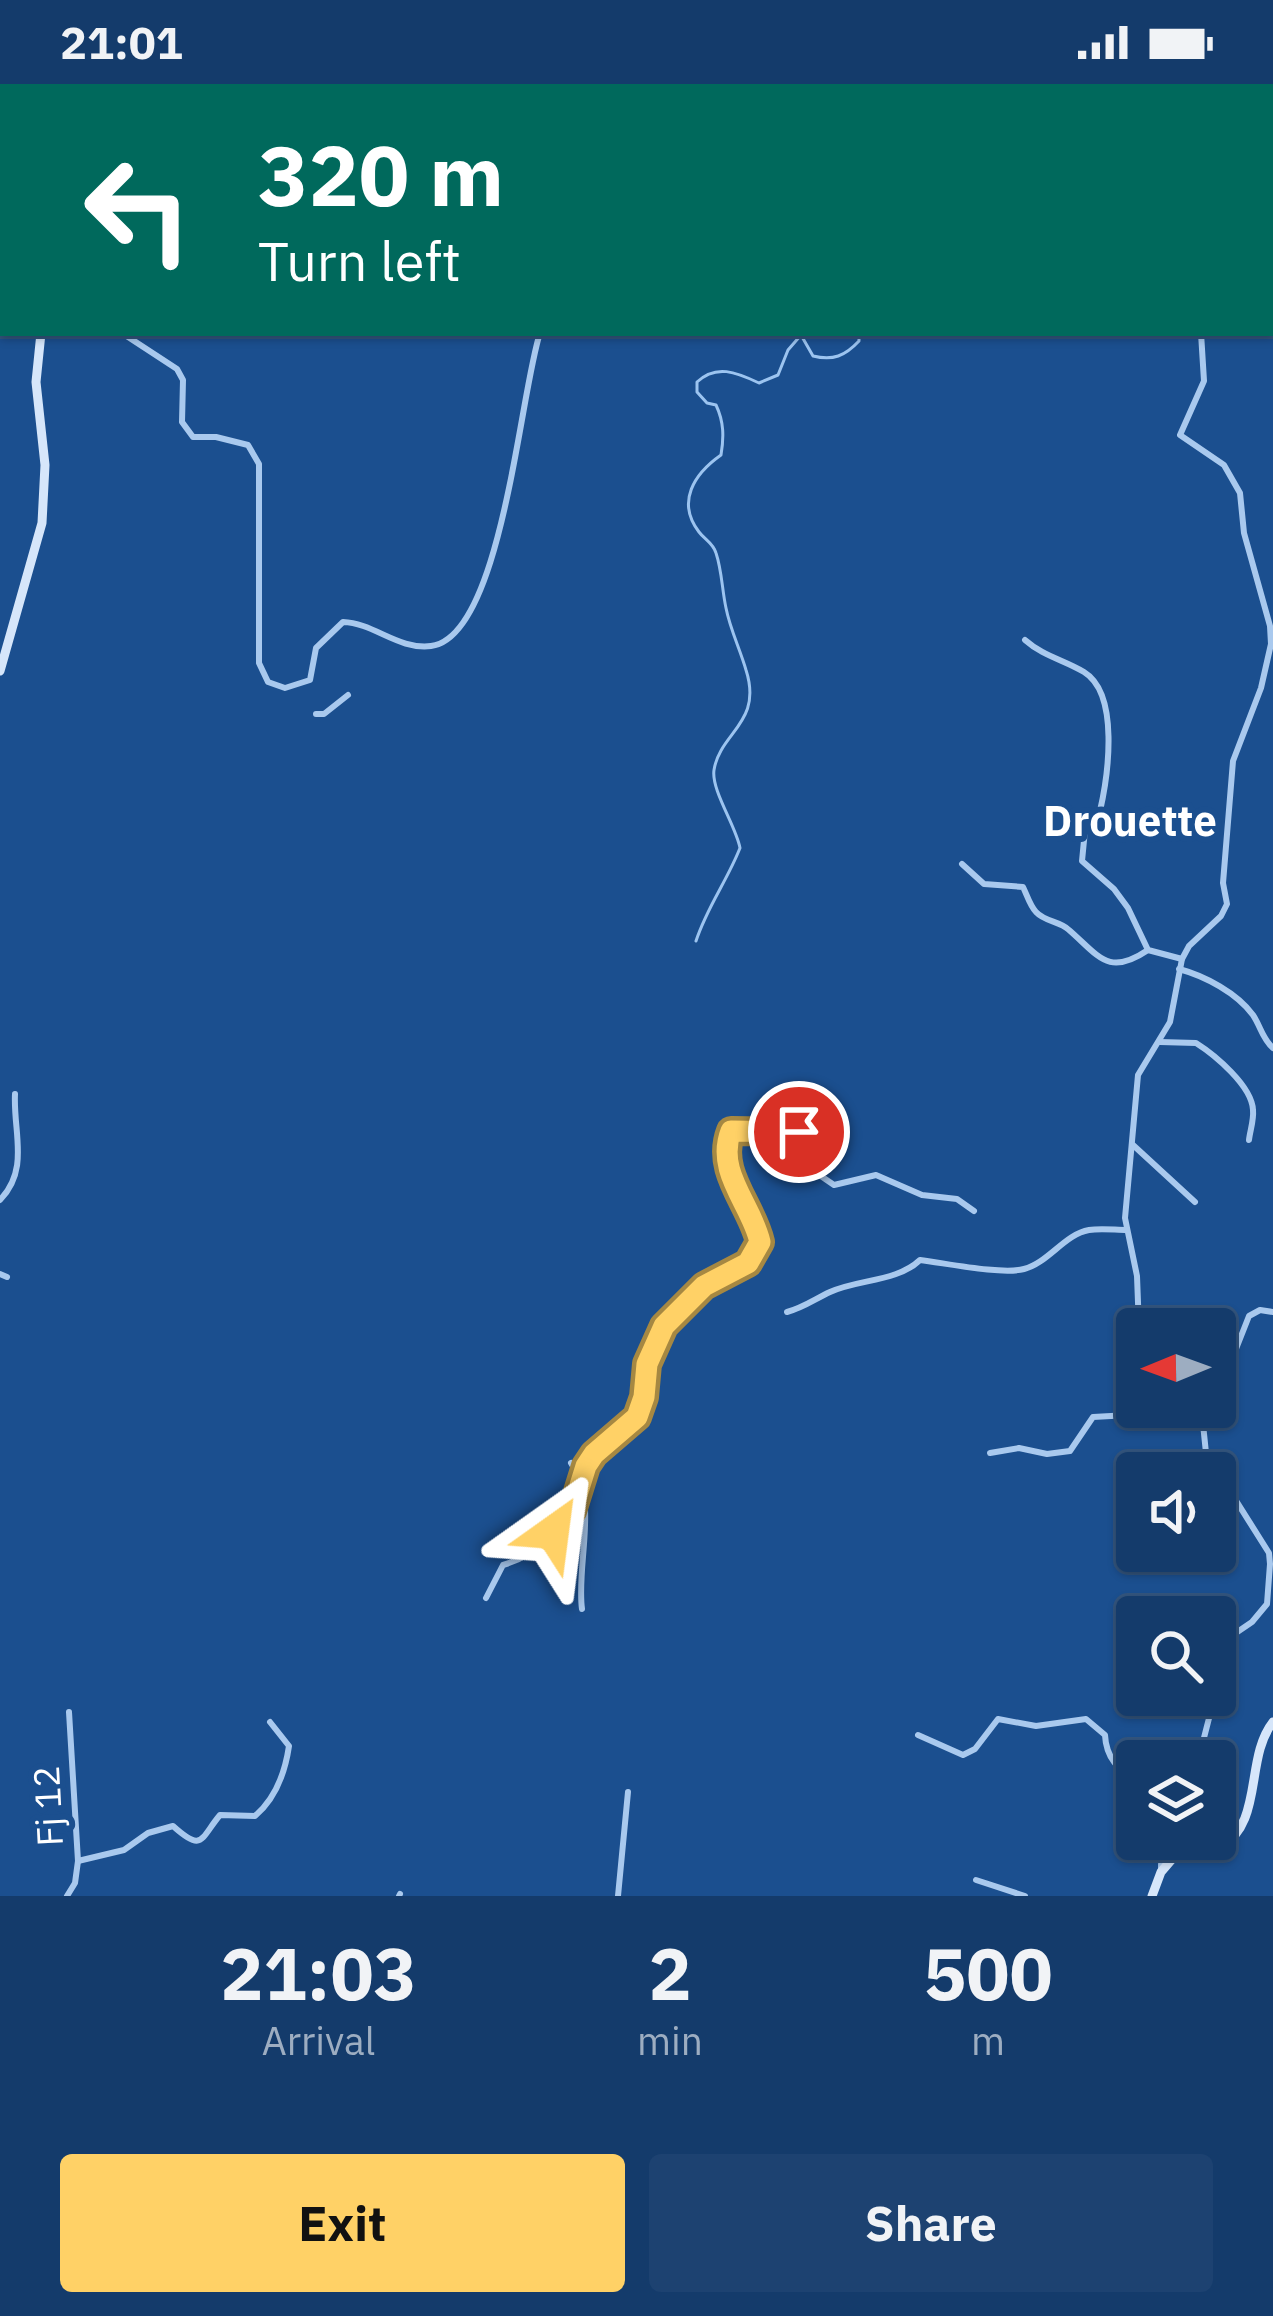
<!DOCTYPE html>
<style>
body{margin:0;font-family:"IBM Plex Sans",sans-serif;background:#1d4271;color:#f1f3f6;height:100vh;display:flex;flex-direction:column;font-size:45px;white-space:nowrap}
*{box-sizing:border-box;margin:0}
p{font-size:39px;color:#9dadc1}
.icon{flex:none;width:66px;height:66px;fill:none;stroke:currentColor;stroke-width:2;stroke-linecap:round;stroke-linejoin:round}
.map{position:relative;height:1812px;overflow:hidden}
.details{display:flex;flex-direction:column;background:#143b6b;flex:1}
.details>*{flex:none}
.guide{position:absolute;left:0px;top:0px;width:1275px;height:252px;box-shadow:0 3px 9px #0004,0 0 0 3px #33557e;background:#00695c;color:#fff;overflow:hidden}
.needle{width:78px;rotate:269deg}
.controls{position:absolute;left:1116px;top:1224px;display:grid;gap:24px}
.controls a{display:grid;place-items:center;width:120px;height:120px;border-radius:12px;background:#143b6b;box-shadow:0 3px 9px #0004,0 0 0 3px #33557e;font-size:60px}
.pin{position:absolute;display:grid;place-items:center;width:102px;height:102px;color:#fff;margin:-51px;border:6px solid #fff;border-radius:50%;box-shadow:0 3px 12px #0007}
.me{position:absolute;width:132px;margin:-66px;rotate:31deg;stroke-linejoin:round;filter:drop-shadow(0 0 9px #0008)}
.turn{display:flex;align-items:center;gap:42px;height:252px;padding:0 60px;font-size:54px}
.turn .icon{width:156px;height:156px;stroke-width:2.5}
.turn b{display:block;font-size:84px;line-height:102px}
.eta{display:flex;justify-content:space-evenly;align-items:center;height:204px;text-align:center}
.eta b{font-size:72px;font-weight:800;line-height:84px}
.cta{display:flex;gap:24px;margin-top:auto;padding:24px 60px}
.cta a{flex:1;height:138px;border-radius:12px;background:#ffd166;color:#111;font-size:48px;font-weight:800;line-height:138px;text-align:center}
.cta a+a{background:#1d4271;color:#f1f3f6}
.status{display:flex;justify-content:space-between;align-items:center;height:84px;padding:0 60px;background:#143b6b;direction:ltr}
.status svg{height:33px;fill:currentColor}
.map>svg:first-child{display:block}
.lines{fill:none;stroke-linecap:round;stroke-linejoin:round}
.stream{stroke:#9cc4f0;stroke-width:3}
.street{stroke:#a9c9ee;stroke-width:6}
.secondary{stroke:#d6e6fa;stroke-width:9}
.route-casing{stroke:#a68842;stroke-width:30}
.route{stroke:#ffd166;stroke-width:21}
.labels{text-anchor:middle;stroke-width:12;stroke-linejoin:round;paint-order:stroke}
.street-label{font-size:36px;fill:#fff;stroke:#1b4f8f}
.quarter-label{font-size:42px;font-weight:bold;fill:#fff;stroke:#1b4f8f}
</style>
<div class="status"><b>21:01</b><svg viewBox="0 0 49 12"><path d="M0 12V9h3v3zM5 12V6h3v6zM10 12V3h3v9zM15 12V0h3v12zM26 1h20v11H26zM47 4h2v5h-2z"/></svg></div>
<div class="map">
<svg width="1273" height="1812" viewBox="0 0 1273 1812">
<rect width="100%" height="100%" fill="#1b4f8f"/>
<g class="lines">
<g class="stream">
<path d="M999,3V0"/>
<path d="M696,857C707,823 727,797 740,764C736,742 711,706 714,686C720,648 763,639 746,586C740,565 730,545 726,524C722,506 722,487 716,469C713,459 705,456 699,448C676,418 694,390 721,371C724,353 724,338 716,321L707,319L697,308V298C716,280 736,288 759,299L778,291L788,266L801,251L813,272C833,277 845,272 859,257V249"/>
</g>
<g class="street">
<path d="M1229,0V3"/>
<path d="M633,3L634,0"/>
<path d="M122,249L177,285L183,296L182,338L193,353H216L248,361L259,380V579L268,598L285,604L310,596L316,564L343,538C374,539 398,566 431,562C502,553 520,308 540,249"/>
<path d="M1025,556C1043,572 1064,576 1084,588C1120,610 1108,692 1100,727L1086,736L1082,777L1114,805L1128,824L1148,866L1182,875"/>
<path d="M316,630H324L348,611"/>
<path d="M962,780L984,800L1023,803C1027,811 1030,822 1036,828C1045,838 1060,837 1069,846C1099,872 1108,893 1148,866"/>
<path d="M1179,885C1205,892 1237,909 1253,931C1261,943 1262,954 1273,964"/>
<path d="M1160,958L1196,959C1215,971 1252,1002 1253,1026C1254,1036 1250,1047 1249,1056"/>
<path d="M1133,1061L1195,1118"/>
<path d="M0,1116C30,1085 13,1048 15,1010"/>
<path d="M0,1190L7,1193"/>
<path d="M787,1228C803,1224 815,1215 830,1208C858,1195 897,1198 920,1176C945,1179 1002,1191 1024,1185C1048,1179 1065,1150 1089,1146C1101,1144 1115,1146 1127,1146"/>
<path d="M1168,1241L1174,1245"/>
<path d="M1139,1245L1137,1192L1125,1134L1138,991L1170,938L1182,875L1189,862L1221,832L1227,820L1223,799L1233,677L1261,604L1271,560L1270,542L1244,449L1240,409L1224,381L1180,351L1204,297L1201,249"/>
<path d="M1215,1268L1231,1277"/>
<path d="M1215,1318L1249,1232L1260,1226L1273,1228"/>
<path d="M1164,1323L1203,1340L1206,1369L1269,1469L1270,1480L1267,1520L1252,1538L1227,1555L1218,1568L1215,1610"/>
<path d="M1203,1340L1213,1323"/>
<path d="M990,1369L1019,1364L1047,1370L1070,1367L1093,1333L1129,1331L1147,1323"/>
<path d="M571,1379C599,1418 576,1480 582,1525"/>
<path d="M581,1401L594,1370L637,1333L644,1313L647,1280L664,1242L704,1202L748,1179L761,1158C752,1121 715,1087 731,1047L799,1048L809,1053L815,1088L834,1101L876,1091L922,1111L957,1115L974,1127"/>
<path d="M486,1514L503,1481C539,1471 566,1440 582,1405"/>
<path d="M918,1651L963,1671L975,1665L998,1635L1036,1642L1086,1635L1105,1651C1106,1673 1118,1686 1137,1698"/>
<path d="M1198,1677L1215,1611"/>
<path d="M78,1777L124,1766L148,1749L173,1742C203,1769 200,1755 220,1731L255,1732C275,1715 285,1689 289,1662L270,1638"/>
<path d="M1161,1785C1160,1769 1170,1764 1181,1755"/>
<path d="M976,1796L1025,1812"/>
<path d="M67,1812L75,1799L78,1777L69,1628"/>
<path d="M399,1812L400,1810"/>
<path d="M618,1812L628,1708"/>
</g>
<g class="secondary">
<path d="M73,3V0"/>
<path d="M0,587L42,439L45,381L36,298L41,249"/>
<path d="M1152,1812L1161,1788L1173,1774C1187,1770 1206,1772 1219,1765C1265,1738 1244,1675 1273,1638"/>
</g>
</g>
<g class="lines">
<g class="route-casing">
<path id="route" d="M553,1448L572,1427L586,1382L594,1370L637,1333L644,1313L647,1280L664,1242L704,1202L748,1179L760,1158C752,1121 715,1088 731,1047L799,1048"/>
</g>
<use href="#route" class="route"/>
</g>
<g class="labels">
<g class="street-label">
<text transform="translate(48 1722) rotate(-93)" y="13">Fj 12</text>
</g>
<g class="quarter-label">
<text x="1130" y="752">Drouette</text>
</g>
</g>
</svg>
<div class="controls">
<a><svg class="needle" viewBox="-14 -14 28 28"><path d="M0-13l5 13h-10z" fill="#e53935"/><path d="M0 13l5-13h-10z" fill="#9dadc1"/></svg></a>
<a><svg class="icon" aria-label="sound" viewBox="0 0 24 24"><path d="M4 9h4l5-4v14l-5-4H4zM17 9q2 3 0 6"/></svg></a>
<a><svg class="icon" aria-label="search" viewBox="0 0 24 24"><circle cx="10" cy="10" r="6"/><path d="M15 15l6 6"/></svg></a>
<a><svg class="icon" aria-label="layers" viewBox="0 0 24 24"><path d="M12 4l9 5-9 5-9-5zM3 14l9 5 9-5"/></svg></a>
</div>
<div class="pin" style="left:799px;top:1048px;background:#d93025"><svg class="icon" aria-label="arrive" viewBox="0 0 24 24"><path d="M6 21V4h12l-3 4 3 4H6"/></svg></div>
<svg class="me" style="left:553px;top:1448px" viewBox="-20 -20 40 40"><path d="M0-17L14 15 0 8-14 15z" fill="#ffd166" stroke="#fff" stroke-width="4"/></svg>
<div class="guide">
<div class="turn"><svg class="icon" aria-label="left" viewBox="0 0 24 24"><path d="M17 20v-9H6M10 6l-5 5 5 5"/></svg><div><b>320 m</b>Turn left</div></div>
</div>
</div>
<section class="details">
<div class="eta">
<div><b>21:03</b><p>Arrival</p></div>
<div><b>2</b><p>min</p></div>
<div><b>500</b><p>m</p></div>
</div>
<div class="cta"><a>Exit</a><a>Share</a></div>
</section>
